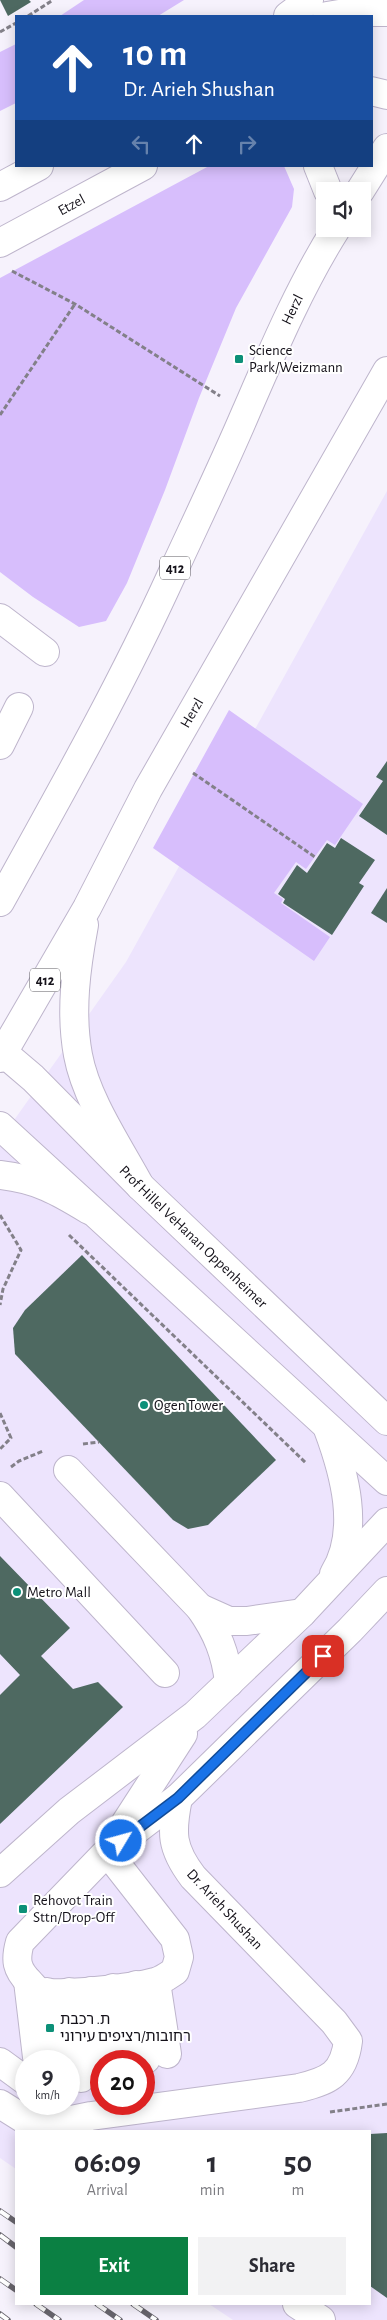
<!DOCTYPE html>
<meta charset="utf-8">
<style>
body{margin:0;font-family:"Alegreya Sans","Noto Sans Hebrew",sans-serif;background:#f2f2f3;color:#2b2b33;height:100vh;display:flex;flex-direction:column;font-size:19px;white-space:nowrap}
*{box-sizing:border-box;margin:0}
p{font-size:16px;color:#7c7c81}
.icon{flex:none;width:28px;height:28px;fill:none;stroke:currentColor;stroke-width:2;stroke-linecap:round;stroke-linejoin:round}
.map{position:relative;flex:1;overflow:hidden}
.details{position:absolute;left:15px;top:2130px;width:356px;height:175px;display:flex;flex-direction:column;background:#fff;border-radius:0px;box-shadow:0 2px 12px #0003}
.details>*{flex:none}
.hud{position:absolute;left:15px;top:15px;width:358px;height:152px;border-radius:0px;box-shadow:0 2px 12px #0003;background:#1a4fa0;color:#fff;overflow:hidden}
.buttons{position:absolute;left:316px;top:182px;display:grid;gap:10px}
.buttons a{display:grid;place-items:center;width:55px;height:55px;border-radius:0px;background:#fff;box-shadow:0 2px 12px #0003;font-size:25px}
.speed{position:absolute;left:15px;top:2050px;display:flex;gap:10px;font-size:25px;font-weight:700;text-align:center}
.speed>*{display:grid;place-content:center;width:65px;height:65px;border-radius:50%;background:#fff;box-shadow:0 2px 12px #0003;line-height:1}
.speed small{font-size:12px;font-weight:400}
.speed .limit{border:8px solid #d22;background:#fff;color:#111}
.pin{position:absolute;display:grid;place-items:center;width:42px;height:42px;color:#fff;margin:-21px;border-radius:10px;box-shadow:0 2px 8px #0006}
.me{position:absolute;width:55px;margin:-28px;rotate:53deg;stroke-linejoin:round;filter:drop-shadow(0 0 4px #0008)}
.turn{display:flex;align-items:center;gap:18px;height:105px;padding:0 25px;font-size:22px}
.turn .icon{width:65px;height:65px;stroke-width:2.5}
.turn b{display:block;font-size:35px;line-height:42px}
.lanes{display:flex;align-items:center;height:48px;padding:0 25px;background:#0003;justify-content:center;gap:25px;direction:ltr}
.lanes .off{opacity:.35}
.eta{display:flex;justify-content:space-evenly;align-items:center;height:85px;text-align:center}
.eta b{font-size:30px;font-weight:600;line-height:35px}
.cta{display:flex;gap:10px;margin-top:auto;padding:10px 25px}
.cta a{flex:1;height:58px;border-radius:0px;background:#0b8043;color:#fff;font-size:20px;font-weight:600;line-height:58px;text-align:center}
.cta a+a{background:#f2f2f3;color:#2b2b33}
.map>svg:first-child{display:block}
.built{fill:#ede4fd;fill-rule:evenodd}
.green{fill:#d7befc}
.building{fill:#4e6961}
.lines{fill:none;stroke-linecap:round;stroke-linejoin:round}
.minor-casing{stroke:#beb5cc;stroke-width:30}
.major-casing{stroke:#beb5cc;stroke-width:30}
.path{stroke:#838089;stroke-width:3;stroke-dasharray:5 2.5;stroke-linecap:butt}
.minor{stroke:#fff;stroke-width:28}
.major{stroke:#fff;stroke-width:28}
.rail-casing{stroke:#68656d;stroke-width:5.5}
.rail{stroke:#fff;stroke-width:4;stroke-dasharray:11;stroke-linecap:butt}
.route-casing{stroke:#114b97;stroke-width:12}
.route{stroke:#1a73e8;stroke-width:9}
.poi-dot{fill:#0c9078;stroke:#fff;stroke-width:2}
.labels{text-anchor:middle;stroke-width:4;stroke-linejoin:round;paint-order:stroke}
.shield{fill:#fff;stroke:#5b595f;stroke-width:1}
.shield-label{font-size:14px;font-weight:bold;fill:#15121a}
.street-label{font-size:15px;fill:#15121a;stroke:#fff}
.poi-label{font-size:15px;fill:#15121a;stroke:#fff;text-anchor:start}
</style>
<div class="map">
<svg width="387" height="2320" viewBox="0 0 387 2320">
<rect width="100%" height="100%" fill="#f6f2fc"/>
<path class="built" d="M387,491V2320H233L209,2304H370V2131H16V2169L0,2158V1140L126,962ZM26,2061H69V2104H26ZM101,2061H144V2104H101Z"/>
<g class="green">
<path d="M84,0H184L158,16H60Z"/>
<path d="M16,44V103L0,111V52Z"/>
<path d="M209,166H284L294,189L292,207L236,308L199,398L165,490L127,583L106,621L79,627L33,597L0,572V278Z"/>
<path d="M229,710L363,804L335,845L327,840L306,869L296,862L274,893L283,899L281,903L330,937L314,961L153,848Z"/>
</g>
<g class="building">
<path d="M0,0H29L31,2L8,16Z"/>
<path d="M387,761V835L359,816L383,781L376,777Z"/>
<path d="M341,838L375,860L359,883L364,886L332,935L283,903L285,899L278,894L297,865L307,873L327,843L335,848Z"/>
<path d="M387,888V923L371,913Z"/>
<path d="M82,1255L276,1460L208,1525L188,1529L173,1520L15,1354L13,1328L25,1310Z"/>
<path d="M0,1556L70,1628L41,1656L73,1689L98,1682L123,1707L0,1824V1695L20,1675L0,1654Z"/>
<path d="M387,2133V2298L370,2286V2134Z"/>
</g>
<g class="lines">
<g class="minor-casing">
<g id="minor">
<path d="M0,618L45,652"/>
<path d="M0,745L19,707"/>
<path id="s1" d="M0,1050L33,1078L140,1186L387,1421"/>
<path d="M0,1126L387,1481"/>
<path d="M328,1429C344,1472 361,1531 334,1574"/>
<path d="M68,1470L200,1608C217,1632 226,1654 229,1683"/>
<path d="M0,1496L165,1673"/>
<path d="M200,1608L229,1621H247L302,1613"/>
<path d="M117,1836L183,1734"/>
<path d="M107,1852L175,1939L179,1957L175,1971C169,1975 163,1980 155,1982C138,1987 53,1998 38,1991C35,1989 32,1985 30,1983C16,1969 15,1960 20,1942L107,1852L178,1798L350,1630L387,1591"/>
<path d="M0,1873L69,1811L195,1715L302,1613L387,1522"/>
<path d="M28,1981L37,2057"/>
<path d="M156,1982L167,2054"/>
<path d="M136,1985L146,2059"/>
<path d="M113,1988L124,2061"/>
<path d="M91,1991L102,2061"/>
<path d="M47,1992L59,2061"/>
<path d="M69,1992L81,2078"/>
<path d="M0,2062L26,2081"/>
<path d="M0,2104L43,2131"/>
<path d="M37,2127L91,2116L299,2088C329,2081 344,2074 348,2041L334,2022L193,1877C171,1848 171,1833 178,1798"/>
<path d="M297,2304L321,2320"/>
</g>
</g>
<g class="major-casing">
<g id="major">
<path d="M288,16L309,0"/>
<path d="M327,16L352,12H387"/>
<path d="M371,91L387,95"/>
<path d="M318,166L328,191"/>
<path d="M0,187L39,166"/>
<path d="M360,191L387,148"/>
<path id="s2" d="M0,243L143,166"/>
<path id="s3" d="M0,902C60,794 121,686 172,574C197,520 223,466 246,412C273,350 300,286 336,229"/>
<path d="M84,925C76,968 70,1012 78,1055C86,1099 119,1147 140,1186"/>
<path id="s4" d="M0,1058L87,908L148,789L387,371"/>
<path d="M0,1175C37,1179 58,1191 89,1210"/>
</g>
</g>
<g class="path">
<path d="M28,16L53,0"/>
<path d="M0,32L16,23"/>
<path d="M12,271L75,304L220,396"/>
<path d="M0,415L75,304"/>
<path d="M193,773L315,857"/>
<path d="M0,1215L21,1250L3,1289L0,1305"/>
<path d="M69,1235L306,1463"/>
<path d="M0,1413L11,1438L0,1449"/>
<path d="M83,1444L99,1442"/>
<path d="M11,1467L19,1461L43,1451"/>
<path d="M330,2112L387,2104"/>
</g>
<use href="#minor" class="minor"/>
<use href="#major" class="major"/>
<g class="rail-casing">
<g id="rail">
<path d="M0,2211L16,2222"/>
<path d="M0,2235L16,2247"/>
<path d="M0,2279L16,2290"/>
<path d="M36,2304L59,2320"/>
<path d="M97,2304L120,2320"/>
<path d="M133,2304L156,2320"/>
<path d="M0,2314L8,2320"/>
</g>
</g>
<use href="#rail" class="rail"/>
</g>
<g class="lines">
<g class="route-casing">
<path id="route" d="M121,1841L178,1798L323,1656"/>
</g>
<use href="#route" class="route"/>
</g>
<g class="poi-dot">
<rect x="234" y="354" width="10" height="10" rx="2.5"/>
<circle cx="144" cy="1405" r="5"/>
<circle cx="17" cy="1592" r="5"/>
<rect x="18" y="1904" width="10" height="10" rx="2.5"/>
<rect x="45" y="2023" width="10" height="10" rx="2.5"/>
</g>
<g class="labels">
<g class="shield">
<rect x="160" y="556.5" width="30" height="23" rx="4"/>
<rect x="30" y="968.5" width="30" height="23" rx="4"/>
</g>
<g class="shield-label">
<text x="175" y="573">412</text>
<text x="45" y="985">412</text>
</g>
<g class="street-label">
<text dy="5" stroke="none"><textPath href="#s2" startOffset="81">Etzel</textPath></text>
<text dy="5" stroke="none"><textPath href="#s3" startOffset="661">Herzl</textPath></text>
<text dy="5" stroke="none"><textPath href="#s4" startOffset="395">Herzl</textPath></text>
<text dy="5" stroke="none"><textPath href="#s1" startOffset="269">Prof Hillel VeHanan Oppenheimer</textPath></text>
<text transform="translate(225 1909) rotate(47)" y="5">Dr. Arieh Shushan</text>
</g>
<g class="poi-label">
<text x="249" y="355">Science<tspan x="249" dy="17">Park/Weizmann</tspan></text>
<text x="154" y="1410">Ogen Tower</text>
<text x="27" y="1597">Metro Mall</text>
<text x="33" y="1905">Rehovot Train<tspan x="33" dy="17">Sttn/Drop-Off</tspan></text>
<text x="60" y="2024">ת. רכבת<tspan x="60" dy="17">רחובות/רציפים עירוני</tspan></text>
</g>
</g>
</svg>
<div class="buttons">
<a><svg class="icon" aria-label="sound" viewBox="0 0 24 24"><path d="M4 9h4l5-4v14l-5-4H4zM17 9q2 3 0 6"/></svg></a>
</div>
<div class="speed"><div>9<small>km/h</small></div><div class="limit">20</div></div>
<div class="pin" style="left:323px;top:1656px;background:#d93025"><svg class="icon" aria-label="arrive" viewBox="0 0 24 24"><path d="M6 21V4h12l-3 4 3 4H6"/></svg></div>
<svg class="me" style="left:121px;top:1841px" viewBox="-20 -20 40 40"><circle r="17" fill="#1a73e8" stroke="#fff" stroke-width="3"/><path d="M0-11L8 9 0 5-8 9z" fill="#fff"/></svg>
<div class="hud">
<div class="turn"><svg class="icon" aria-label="ahead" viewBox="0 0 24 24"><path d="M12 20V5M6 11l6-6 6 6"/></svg><div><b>10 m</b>Dr. Arieh Shushan</div></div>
<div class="lanes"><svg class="icon off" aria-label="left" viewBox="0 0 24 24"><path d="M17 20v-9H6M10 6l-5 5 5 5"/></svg><svg class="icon" aria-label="ahead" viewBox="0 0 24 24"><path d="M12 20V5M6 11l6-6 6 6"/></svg><svg class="icon off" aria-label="right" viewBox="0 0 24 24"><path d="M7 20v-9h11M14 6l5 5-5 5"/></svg></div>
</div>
<section class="details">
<div class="eta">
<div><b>06:09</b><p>Arrival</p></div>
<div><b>1</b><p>min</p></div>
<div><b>50</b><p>m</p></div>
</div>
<div class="cta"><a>Exit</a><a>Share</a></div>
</section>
</div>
